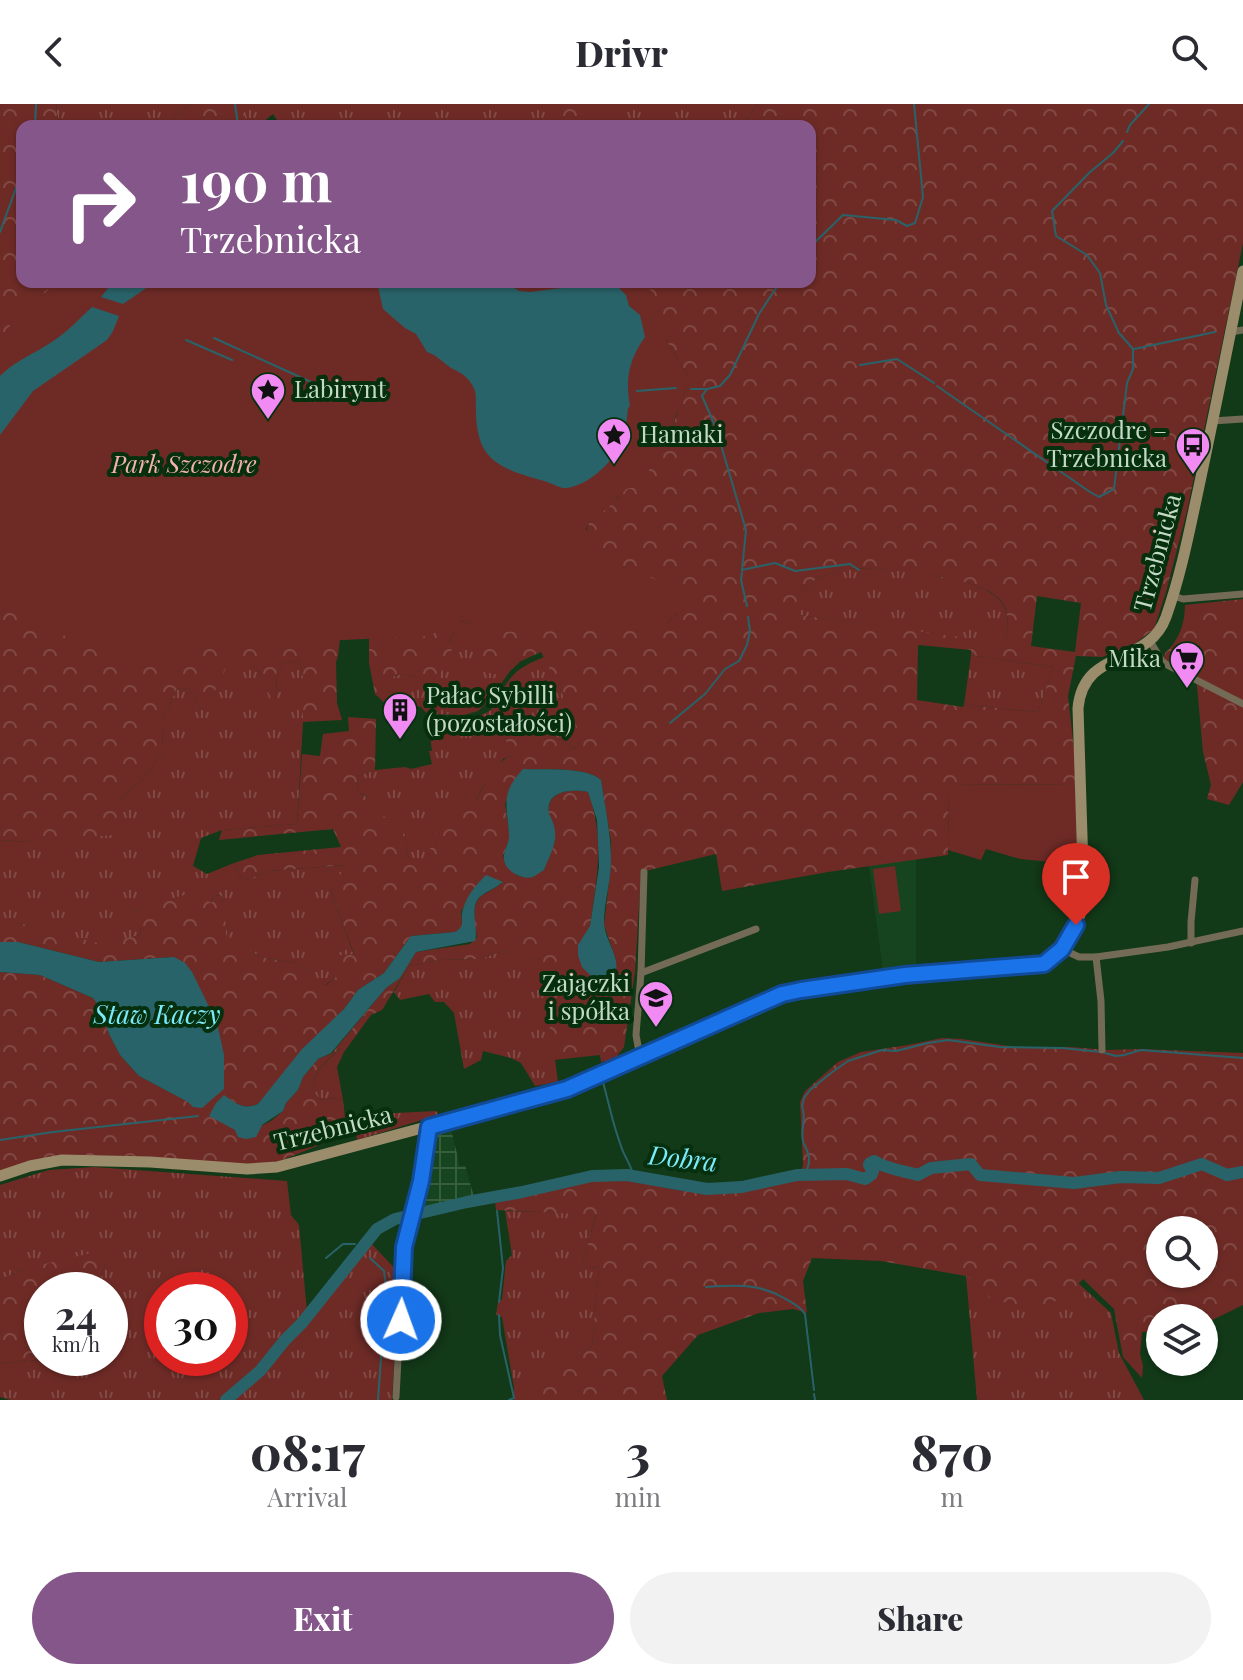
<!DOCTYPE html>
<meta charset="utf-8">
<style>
body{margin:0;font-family:"Playfair Display",serif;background:#f2f2f3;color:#2b2b33;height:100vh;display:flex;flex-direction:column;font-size:30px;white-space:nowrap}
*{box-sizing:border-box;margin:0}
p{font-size:26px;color:#7c7c81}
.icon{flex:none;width:44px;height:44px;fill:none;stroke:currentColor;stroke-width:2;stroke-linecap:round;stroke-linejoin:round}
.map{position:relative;height:1296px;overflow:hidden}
.side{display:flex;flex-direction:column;background:#fff;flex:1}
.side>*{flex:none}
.top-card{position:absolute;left:16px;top:16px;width:800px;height:168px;border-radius:16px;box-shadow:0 2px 6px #0004;background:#855689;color:#fff;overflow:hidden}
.tools{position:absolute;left:1146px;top:1112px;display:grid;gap:16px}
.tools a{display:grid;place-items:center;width:72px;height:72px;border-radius:50%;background:#fff;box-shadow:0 2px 6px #0004;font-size:40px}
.speed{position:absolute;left:24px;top:1168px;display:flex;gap:16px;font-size:40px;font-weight:700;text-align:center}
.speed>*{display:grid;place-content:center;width:104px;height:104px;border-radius:50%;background:#fff;box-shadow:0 2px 6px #0004;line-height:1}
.speed small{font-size:20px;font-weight:400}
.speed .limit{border:12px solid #d22;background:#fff;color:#111}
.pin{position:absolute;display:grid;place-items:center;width:68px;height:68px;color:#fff;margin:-82px -34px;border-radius:50% 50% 50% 0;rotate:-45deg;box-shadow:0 0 8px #0007}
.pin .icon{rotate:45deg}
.me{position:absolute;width:88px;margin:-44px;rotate:2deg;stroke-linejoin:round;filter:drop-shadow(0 0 6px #0008)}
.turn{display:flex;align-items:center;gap:28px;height:168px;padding:0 32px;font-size:36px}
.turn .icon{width:104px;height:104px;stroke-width:2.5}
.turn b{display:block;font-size:56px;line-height:68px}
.eta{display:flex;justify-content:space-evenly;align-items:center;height:136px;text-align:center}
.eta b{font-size:48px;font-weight:800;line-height:56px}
.primary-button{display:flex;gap:16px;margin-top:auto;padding:16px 32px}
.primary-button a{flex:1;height:92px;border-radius:48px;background:#855689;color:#fff;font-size:32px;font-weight:800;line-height:92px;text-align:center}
.primary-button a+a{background:#f2f2f3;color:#2b2b33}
header{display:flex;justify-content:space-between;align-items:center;height:104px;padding:0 32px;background:#fff;font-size:36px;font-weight:800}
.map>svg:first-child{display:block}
.built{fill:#16441e}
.industrial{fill:url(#industrial-grid)}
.grass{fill:url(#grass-tufts);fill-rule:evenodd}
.forest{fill:url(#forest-crowns);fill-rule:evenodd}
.park{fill:#6e2b26}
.water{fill:#29636a}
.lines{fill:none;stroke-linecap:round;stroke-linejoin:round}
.stream{stroke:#29636a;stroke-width:2}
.river{stroke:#29636a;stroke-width:12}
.street{stroke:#746b57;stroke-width:7}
.secondary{stroke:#9b8c6b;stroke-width:11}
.route-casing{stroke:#114b97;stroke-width:20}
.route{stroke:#1a73e8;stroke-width:14}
.labels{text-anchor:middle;stroke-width:8;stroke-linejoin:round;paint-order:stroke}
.poi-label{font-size:24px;fill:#c4dac5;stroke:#062f0e;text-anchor:start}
.park-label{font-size:24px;font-style:italic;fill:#f4b2aa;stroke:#062f0e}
.street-label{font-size:24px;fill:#c4dac5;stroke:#062f0e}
.water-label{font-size:26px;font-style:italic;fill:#7aebfa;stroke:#062f0e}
</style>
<header><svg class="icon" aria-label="back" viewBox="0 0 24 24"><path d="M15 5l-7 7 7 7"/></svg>Drivr<svg class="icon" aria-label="search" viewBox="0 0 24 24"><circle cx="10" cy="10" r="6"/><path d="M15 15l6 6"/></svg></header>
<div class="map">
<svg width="1243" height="1296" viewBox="0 0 1243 1296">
<defs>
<pattern id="industrial-grid" width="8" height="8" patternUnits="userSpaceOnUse" patternTransform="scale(2)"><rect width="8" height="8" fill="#16441e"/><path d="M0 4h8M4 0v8" fill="none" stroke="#365e3d"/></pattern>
<pattern id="grass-tufts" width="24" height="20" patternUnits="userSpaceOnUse" patternTransform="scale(2)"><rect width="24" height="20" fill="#6e2b26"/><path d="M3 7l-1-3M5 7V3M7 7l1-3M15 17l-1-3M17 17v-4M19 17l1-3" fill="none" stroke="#814944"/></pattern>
<pattern id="forest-crowns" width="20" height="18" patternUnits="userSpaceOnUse" patternTransform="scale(2)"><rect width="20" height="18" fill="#6e2b26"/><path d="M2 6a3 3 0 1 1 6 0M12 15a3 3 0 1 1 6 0" fill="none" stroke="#814944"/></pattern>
</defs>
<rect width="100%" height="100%" fill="#123918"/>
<path class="built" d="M916,755V861L883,867L869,762Z"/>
<path class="industrial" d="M451,1025L460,1062L465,1061L474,1093L416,1106L430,1031Z"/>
<g class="grass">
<path d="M57,0H190L175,13L176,22H60L56,5Z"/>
<path d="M245,0H758L741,22H281L273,10L258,22L245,21Z"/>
<path d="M843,464C877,464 981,469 1001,498C1011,512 1008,524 1004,540L799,511V491L816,475Z"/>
<path d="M459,517C480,518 496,545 509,560L521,557L510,567L489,597L478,607L464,611L427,610L421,603L416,602L411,606L402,595L389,588L384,577C401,565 418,573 436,578L453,540L449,538Z"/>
<path d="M971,551L1053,563L1038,608L964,601Z"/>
<path d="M544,553L574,613L580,639L574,645L555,632L547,631L539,625L527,624L531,610L537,602L535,595L513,651L503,655L483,682L474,701L436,727L437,744L430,756H411L407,750L405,731L380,712L366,692L358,688L357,672L375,666L405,663L411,665L432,660L429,647H432L429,625L425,621L428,616C448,614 474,618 491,606C509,576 509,567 544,553Z"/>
<path d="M229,556H246L258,567L273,597L277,592L276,570L283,560L299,556L303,572V618L297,720L222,726L201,734L193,762L207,770L234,759L243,777L269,767L347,761L331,787L354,851L336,873L325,881L296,859L260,853L225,831V803L222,792L213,791L212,799C176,797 165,794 131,809L141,823L140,831L102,841L19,819H0V736L31,738L115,699L143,675L163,648L162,619L176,586L188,584L202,606L208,600Z"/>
<path d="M502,847L542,856L558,978L535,982L521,959L511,954L483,947L481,956L464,965L454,909L444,898H435L429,890L400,896L394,888L409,862L438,856L480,855Z"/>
<path d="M340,945L344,948L337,963L343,996L332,994L321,996C300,979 326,957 340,945Z"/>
<path d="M437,1007L438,1011L357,1036L354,1011Z"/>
<path d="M94,1063L287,1077L291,1111L299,1121L307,1208C297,1220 286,1231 276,1242C256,1264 246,1281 219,1296H10L0,1293V1260L56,1254H110V1186H97L105,1160L23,1165L0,1176V1081L49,1066ZM162,1186H230V1254H162Z"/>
<path d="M505,1107L596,1110L582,1162L599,1164L592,1242L522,1281L521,1296H514V1284L502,1213L496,1211L498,1198L502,1195L506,1157L512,1151Z"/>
<path d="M370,1138L399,1169L392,1296H231L260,1272Z"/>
<path d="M966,1172L977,1175L992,1196L1064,1194L1078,1179L1111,1209L1119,1249L1144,1296H977Z"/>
</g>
<g class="forest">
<path d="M0,0H57L56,5L60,22H22V178H100L340,535L338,552L336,558L337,599L342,616L303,618V572L299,556L283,560L276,570L277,592L273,598L258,567L246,556H230L208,601L202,606L188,584L176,586L162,619L163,648L143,675L115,699L120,708L113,731L31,738L0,736Z"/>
<path d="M190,0H245V20L249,22H176L175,13Z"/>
<path d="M564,0H607L587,22H566L559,13Z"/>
<path d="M758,0H1243V139L1187,407L1166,488L1154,525L1134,540L1102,553L1076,552L1068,592L1078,681L949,680L948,751L828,768L722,787L716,750L641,768L635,868L624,943L614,956L601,958L600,951L554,956L541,856L502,847L480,855L438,856L409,862L382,906L371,911L344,948L339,945C326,957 300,979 321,996L332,994L343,996L347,1030L270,1061L75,1051L38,1055L0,1067V868L40,871L93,894L101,905L109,930L120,951L139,972L189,998L193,1003L224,985V974L174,853L99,858L18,838H0V819H19L102,840L140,831L141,824L131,821V809L152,800L154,790L164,788L167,796L191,789L212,799L213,791L222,792L225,803L226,831L260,853L296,859L326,881L336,873L330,852L354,850L331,787L346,761L269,767L243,777L234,759L258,751L341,743L333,725L219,736L222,726L297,720L302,650L320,652L323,630L349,627L348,613L376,615L375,666L357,672L358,688C370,694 375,700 380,712L397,715L405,731L407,750L411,756H430V744L437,743L434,718L464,702L474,701C483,683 494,657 513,651L504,632L506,608L509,596L535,595L537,602L531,610L527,624L539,625L547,631L555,632L574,645L579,640L574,613L541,548L521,557L509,560L500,571L485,568L478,544L482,528L468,518L460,517L449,537L454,541L436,579C418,573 401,565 385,577L389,588L402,596L411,606L394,608L375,590L369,559V535L400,515L415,512L667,519L678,509L627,464L588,442L586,439L585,430L589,419L618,394L671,327L683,292L689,280V273L666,236L638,178H810V22H741ZM843,464C877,464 981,470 1001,497C1011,511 1008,524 1004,539L799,511V491L816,475ZM1037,492L1081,499L1075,548L1031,542ZM918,541L971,546V551L1053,563L1038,608L964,601L963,603L917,596ZM523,665C543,666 586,662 601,676L611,738V761L604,821L616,856L590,822C597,775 605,734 588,688C572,685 546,686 549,709C550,717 556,726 555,735C554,744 547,756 544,766C520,779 515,774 503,752L510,734L505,700ZM503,778C495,785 486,788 480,793C471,802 475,822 477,833L470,840L416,848L400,874L386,884L332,949L318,955L303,973L298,986L286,999L283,1007L271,1017L239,1033L225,992C236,1000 244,1006 258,1000L344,905L358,886L384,869L411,832L455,828L461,825L462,820L461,808L473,785Z"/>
<path d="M1243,495V678L1229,701L1207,695L1211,681L1203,648L1196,571L1164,555L1165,549C1179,537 1185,519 1185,501Z"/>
<path d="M942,934L962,935L1015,943H1070L1108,946L1140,945L1243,949V1201L1204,1220V1214H1160V1227L1142,1228L1140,1250L1143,1262L1142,1274L1123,1253L1114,1205L1083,1175L1064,1194L1035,1204L992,1196L977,1176L966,1172L881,1157L812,1154L803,1177L807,1209L793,1205L759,1209L698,1231L662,1272L667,1296H521V1281L592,1242L599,1164L582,1162L596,1111L496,1106L495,1098L592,1077L628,1076L677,1086L717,1090L799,1076L803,1061L800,998L805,987L838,958L861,948L908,941ZM1160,1126H1204V1170H1160Z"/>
<path d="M100,1147L105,1160L97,1186H42V1254H56L0,1260V1176L23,1165Z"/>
</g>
<g class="park">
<path d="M56,178H644L656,193L665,217L666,236L691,276L683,292V300L677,308L671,327L647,370L634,383L626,385L609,403L589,419L586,425V439L627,464L691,490L686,505L678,509L667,519L650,526L482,528C463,513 447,510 432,532L211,542L137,565L0,502V237L26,197L45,189Z"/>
<path d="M949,680L1077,681L1078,791L1072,790L1051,758L1020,755L986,745L981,756L948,746Z"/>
<path d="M895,762L901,807L879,810L873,765Z"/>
</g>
<g class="water">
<path d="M113,178H155L123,200L101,193Z"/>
<path d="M377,178H505L519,187L530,188L608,178L619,184L626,191L629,202L640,211L645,233C629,255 625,275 630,302L628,304C626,327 621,348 603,364C594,373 580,382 567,384C560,385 552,379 544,377C525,371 499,366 486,348C478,337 476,320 476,307C475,292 479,288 467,274C460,267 453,266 447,261C439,255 436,251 427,248L416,230L405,224L383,205Z"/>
<path d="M92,203L119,212L113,227L107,236L33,287L0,331V272C17,255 39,248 59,233C71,224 81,213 92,203Z"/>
<path d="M523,665C543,666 586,662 601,676C605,703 611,729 611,757C611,777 604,798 604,819C605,836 619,851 616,867C615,877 606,879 598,879L582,863L578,851V841L590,822L599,763L597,716L588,688C573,685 545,686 549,709C551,715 555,721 555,728C557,740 548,755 544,766C540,768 537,771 533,773C522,776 504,767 504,754C503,747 510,739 509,730C507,701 500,690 523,665Z"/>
<path d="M486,771L503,778C496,784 487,787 481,792C468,802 479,825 475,837L416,848L400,874L386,884L331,949L318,955L303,973L298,986L286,999L283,1007L262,1021L256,1033L246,1035L238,1033L235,1026L209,1012L216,999L224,991C236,1000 244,1006 258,1000L302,945L344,905L358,886L384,869L411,832L455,828C467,821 459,816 463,805C467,791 476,781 486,771Z"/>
<path d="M0,838H18L99,858L174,853L185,859L192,868L217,919L224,951V985L202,1004L193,1003L188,998L139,972L120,951L109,930L101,905L93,894L40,871L0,868Z"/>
</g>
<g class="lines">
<g class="stream">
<path d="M235,0L238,21"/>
<path d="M35,22L36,0"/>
<path d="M1127,28L1130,21L1149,0"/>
<path d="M0,128L22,68"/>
<path d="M810,143L843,111L896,116L907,122L915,119L923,93L914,0"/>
<path d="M214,234L311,278L340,294"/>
<path d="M186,236L232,256"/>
<path d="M1134,245L1215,228"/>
<path d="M860,261L897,255L934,279"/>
<path d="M937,282L1090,388L1099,393L1114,385L1127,279L1133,265V245L1119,229L1106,201L1100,169L1087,151L1056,132L1052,107L1090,68L1113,49L1123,37"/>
<path d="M691,285H707L720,282L730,271L759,210L780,178"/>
<path d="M707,285L702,292L716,324L746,426L742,466L775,459L795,467L850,460L859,466"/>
<path d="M637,287L676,284"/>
<path d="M742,468L741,476L747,502"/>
<path d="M670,619L705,590L725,565L739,557L747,541L750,527L748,513"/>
<path d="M1105,949L1116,952L1124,951L1141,946L1243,954"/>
<path d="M603,978C609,1000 613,1021 621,1042C624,1053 632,1061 633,1072"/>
<path d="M0,1036L53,1028L198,1012"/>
<path d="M804,1070C807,1065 809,1063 809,1057C810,1049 805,1044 803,1037C800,1025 807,1015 802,1002L804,994L810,986L831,969L848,957L882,946L896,947L928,939L948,936L1000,943L1062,944L1101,948"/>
<path d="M497,1107L503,1164L499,1198"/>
<path d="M326,1154L343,1140H355"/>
<path d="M370,1154L384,1167L386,1184L378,1296"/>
<path d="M706,1183C736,1181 758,1179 784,1194C792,1199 800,1202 805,1210L814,1286"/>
<path d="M499,1211L500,1231L514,1294L509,1296"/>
<path d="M814,1290L815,1296"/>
</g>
<path class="river" d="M226,1296L260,1267L285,1236L302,1219L377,1125L395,1115L467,1098L522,1088L592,1072L627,1071L707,1085L742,1083L797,1071L847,1070L865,1075L871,1071L873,1067L869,1061L870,1059L874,1057C886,1065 904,1067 918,1071L931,1064L971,1060L980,1071L1074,1079L1121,1073L1159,1074L1202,1060L1227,1071L1243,1068"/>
<g class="street">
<path d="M1231,228L1243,226"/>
<path d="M1212,317L1243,315"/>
<path d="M1173,492L1183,495L1243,490"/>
<path d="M1150,537L1162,557L1169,562L1243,600"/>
<path d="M1191,839V818L1195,776"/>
<path d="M1062,845L1079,853H1096L1168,843L1243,827"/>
<path d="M1096,853L1101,897L1102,946"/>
<path d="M641,869L756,825"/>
<path d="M640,953L636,931L641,869L644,768"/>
<path d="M396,1293L404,1143L421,1077L429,1023"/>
</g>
<path class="secondary" d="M0,1072L30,1062L62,1056L150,1058L247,1065L277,1063L567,985L782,890C861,870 945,868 1025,862C1031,861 1039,861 1044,859C1065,852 1080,816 1084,796L1078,604C1084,543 1148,563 1166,513C1179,476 1187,439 1195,401C1212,323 1227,245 1243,167"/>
</g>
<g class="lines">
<g class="route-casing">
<path id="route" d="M401,1216L404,1143L421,1077L429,1023L567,985L782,890L801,886L905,871L1044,860L1062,845L1076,821"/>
</g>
<use href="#route" class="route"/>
</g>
<defs>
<g id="sight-pin" transform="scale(1.8)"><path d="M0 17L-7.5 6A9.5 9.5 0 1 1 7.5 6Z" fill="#f28af3" stroke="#062f0e"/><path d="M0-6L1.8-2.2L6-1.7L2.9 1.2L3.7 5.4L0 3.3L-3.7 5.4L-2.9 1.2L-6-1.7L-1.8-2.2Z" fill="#111"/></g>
<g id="bus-pin" transform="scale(1.8)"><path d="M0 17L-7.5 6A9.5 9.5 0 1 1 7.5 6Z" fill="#f28af3" stroke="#062f0e"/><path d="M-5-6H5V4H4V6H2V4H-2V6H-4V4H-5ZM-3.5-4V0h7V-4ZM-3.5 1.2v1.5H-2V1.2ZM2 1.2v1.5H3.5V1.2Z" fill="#111"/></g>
<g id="supermarket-pin" transform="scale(1.8)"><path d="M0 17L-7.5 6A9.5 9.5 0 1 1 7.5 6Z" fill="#f28af3" stroke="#062f0e"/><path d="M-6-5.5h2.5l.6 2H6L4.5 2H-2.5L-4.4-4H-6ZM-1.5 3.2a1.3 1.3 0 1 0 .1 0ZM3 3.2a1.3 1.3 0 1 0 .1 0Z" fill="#111"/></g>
<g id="building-pin" transform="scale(1.8)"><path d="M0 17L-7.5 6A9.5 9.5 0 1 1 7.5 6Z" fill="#f28af3" stroke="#062f0e"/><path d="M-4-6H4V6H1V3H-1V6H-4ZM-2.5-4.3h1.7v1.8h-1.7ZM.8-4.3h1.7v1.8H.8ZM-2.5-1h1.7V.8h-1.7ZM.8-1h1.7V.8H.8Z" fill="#111"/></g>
<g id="school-pin" transform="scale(1.8)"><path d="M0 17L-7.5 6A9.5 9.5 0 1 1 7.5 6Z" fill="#f28af3" stroke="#062f0e"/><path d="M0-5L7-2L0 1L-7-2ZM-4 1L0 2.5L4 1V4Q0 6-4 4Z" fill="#111"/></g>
</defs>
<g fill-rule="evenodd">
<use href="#sight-pin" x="268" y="286"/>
<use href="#sight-pin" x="614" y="331"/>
<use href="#bus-pin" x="1193" y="341"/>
<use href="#supermarket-pin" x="1187" y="555"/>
<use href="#building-pin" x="400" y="606"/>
<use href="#school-pin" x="656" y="894"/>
</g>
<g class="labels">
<g class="poi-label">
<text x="294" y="294">Labirynt</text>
<text x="1167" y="335" text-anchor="end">Szczodre –<tspan x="1167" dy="28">Trzebnicka</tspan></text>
<text x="640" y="339">Hamaki</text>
<text x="1161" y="563" text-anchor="end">Mika</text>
<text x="426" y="600">Pałac Sybilli<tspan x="426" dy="28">(pozostałości)</tspan></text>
<text x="630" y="888" text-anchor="end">Zajączki<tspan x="630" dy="28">i spółka</tspan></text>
</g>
<g class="park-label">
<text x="184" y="369">Park Szczodre</text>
</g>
<g class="street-label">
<text transform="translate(1158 449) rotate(-75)" y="8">Trzebnicka</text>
<text transform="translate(333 1025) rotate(-14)" y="8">Trzebnicka</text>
</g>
<g class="water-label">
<text x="157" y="920">Staw Kaczy</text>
<text transform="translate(683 1055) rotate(6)" y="9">Dobra</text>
</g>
</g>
</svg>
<div class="tools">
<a><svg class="icon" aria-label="search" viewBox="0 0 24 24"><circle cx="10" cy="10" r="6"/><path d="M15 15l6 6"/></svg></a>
<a><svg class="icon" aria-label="layers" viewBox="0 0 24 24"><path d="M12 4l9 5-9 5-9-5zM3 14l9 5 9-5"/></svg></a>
</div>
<div class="speed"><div>24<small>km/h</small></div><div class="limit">30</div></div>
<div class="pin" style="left:1076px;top:821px;background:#d93025"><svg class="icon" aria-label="arrive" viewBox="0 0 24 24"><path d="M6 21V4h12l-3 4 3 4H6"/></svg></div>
<svg class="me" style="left:401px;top:1216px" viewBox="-20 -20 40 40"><circle r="17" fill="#1a73e8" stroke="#fff" stroke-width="3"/><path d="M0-11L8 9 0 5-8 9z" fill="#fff"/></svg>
<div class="top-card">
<div class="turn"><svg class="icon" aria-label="right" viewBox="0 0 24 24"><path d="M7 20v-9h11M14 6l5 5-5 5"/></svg><div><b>190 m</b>Trzebnicka</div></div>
</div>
</div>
<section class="side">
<div class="eta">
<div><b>08:17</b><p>Arrival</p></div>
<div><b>3</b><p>min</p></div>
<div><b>870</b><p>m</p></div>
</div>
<div class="primary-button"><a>Exit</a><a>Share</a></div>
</section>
